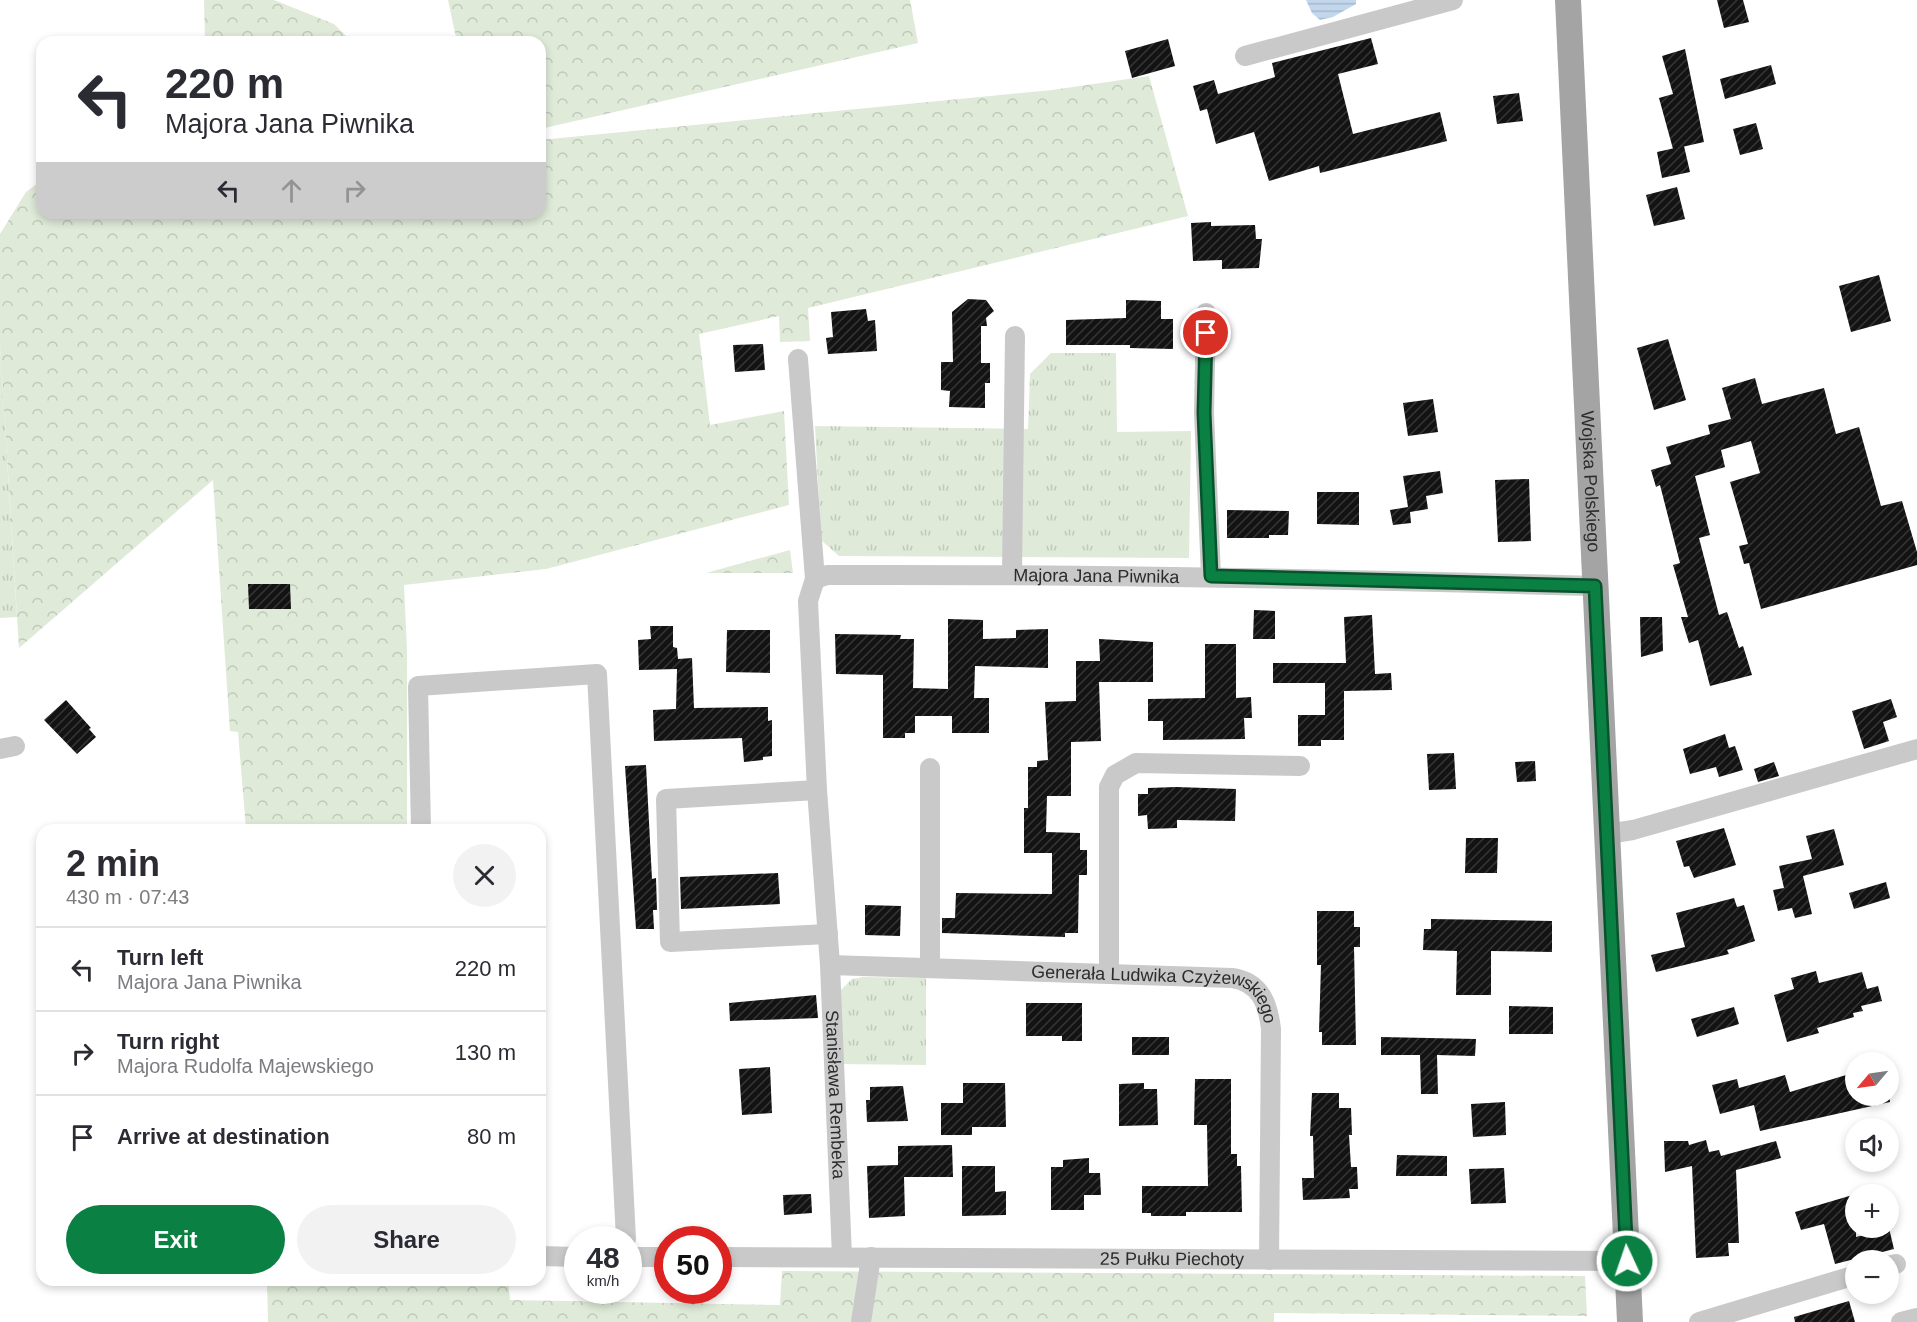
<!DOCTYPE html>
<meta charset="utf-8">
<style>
body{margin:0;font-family:Arial,sans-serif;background:#f2f2f3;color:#2b2b33;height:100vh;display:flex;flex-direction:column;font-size:22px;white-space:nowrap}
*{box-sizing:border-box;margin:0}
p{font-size:20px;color:#7c7c81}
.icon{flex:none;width:33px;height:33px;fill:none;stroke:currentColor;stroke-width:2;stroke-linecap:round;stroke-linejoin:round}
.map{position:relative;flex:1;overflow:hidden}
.sheet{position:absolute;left:36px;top:824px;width:510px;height:462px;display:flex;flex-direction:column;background:#fff;border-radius:18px;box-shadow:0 3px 9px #0003}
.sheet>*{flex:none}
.guide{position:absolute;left:36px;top:36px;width:510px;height:183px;border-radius:18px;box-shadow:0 3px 9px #0003;background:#fff;color:#2b2b33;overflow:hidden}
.needle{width:39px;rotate:241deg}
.tools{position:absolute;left:1845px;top:1052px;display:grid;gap:12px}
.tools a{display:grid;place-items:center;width:54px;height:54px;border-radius:50%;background:#fff;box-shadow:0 3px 9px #0003;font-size:30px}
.speed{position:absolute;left:564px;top:1226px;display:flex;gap:12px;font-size:30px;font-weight:700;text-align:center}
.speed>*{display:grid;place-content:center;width:78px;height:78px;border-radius:50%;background:#fff;box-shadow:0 3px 9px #0003;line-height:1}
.speed small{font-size:15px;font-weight:400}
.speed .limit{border:9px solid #d22;background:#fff;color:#111}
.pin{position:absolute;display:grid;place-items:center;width:51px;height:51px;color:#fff;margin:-26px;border:3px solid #fff;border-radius:50%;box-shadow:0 2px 6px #0007}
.me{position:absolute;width:66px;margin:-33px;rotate:357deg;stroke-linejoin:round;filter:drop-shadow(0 0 4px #0008)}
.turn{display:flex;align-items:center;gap:21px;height:126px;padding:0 30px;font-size:27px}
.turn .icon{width:78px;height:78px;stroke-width:2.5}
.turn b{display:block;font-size:42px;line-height:51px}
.lanes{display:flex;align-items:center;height:57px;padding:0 30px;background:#0003;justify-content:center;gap:30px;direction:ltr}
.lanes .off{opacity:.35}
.round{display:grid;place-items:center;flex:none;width:63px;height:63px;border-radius:32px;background:#f2f2f3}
.overview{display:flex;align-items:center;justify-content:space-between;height:102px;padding:0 30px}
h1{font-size:36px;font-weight:800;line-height:45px}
.action{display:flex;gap:12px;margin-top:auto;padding:12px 30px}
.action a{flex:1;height:69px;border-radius:36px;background:#0b8043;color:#fff;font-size:24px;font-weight:800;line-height:69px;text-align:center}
.action a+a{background:#f2f2f3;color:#2b2b33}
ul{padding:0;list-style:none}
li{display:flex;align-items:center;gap:18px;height:84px;padding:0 30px;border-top:2px solid #e1e1e2}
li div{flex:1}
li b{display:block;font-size:22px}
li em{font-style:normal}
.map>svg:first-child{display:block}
.grass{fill:url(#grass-tufts)}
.forest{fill:url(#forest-crowns)}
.water{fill:url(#water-rules)}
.building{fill:url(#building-hatch)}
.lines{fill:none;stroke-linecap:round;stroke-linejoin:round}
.minor{stroke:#c9c9c9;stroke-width:20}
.major{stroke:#a4a4a4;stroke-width:26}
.route-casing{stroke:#07532c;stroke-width:15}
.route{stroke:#0b8043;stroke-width:10}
.labels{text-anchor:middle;stroke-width:6;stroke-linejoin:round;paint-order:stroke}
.street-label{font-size:18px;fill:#2c2c2c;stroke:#fff}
</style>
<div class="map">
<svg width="1917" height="1322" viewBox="0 0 1917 1322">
<defs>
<pattern id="grass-tufts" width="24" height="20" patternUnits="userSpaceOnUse" patternTransform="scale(1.5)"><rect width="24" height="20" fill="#dfead8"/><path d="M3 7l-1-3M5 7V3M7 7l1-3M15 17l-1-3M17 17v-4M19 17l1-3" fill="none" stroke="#c0c9ba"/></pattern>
<pattern id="forest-crowns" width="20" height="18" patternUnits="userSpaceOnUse" patternTransform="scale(1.5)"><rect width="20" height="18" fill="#dfead8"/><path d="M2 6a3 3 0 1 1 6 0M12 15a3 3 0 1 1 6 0" fill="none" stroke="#c0c9ba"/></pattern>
<pattern id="water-rules" width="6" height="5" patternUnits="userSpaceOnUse" patternTransform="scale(1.5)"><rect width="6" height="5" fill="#c2d6ec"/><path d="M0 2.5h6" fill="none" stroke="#a7b8cb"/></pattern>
<pattern id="building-hatch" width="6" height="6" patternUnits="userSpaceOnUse" patternTransform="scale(1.5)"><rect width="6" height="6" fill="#131313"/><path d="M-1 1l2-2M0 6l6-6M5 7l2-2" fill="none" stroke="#363636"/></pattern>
</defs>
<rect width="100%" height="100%" fill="#fff"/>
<g class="grass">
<path d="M0,344L17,617L0,618Z"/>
<path d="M1051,353H1116L1117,432L1191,431L1189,558L839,556L821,540L815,426L1028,429L1030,374Z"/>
<path d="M863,977L926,978V1065L840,1064L839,992L852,979Z"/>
</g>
<g class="forest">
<path d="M204,0H274L334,24L352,42H205Z"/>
<path d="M448,0H910L918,43L540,129V42H457Z"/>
<path d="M1149,76L1188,216L808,308L810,341L780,342L779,316L699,334L710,425L784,411L789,505L546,569L404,585L407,651V830L246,829L238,732L230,731L213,480L19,648L0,344V234L26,192L42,180V213H540V140L1052,90Z"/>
<path d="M790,550L793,573H706Z"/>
<path d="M782,1271L1585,1276L1587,1316L1274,1313V1322H268L267,1280H508L510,1300L780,1305Z"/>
</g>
<path class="water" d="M1306,0H1356V4L1333,17L1320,20L1312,13Z"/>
<g class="building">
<path d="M1717,0H1743L1749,22L1724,28Z"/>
<path d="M1371,38L1378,64L1338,74L1353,134L1440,112L1447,141L1320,173L1319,166L1269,181L1254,132L1216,144L1207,109L1200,111L1193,86L1214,80L1218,94L1275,77L1272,63Z"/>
<path d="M1168,39L1175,66L1132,78L1125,51Z"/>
<path d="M1685,49L1704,142L1673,149L1659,98L1673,94L1662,56Z"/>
<path d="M1771,65L1776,84L1725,99L1720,79Z"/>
<path d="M1519,93L1523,121L1497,124L1493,96Z"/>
<path d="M1756,123L1763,149L1740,155L1733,129Z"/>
<path d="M1684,146L1690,172L1662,178L1657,152Z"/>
<path d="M1677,187L1685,219L1654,226L1646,195Z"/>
<path d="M1211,222V226L1255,225L1256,239H1262L1259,268L1222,269V260L1193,261L1191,223Z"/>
<path d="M1879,275L1891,321L1851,332L1839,286Z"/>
<path d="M968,299L986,300L994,311L986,318L987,326H981V363H990V383H985V408L949,407L950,391L941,390V362H953L952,312Z"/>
<path d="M1126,300L1161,301V319H1173V349L1130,348V345H1066V320L1126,318Z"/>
<path d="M866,309L868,321L875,320L877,351L828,354L826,338L833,337L831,312Z"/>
<path d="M1668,339L1686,400L1654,410L1637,348Z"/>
<path d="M763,344L765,370L735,372L733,345Z"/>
<path d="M1755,378L1762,404L1824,388L1836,434L1859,427L1881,506L1902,501L1917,552V565L1761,609L1749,563L1744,564L1739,546L1748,544L1730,482L1760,473L1751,441L1721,450L1725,467L1695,476L1710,535L1699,538L1719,615L1727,612L1739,648L1743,646L1752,675L1710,686L1698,640L1689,643L1681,617H1688L1673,565L1680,563L1660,485L1656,487L1651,470L1671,464L1666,447L1710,434L1708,425L1731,419L1722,388Z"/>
<path d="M1433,399L1438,432L1408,436L1403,403Z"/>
<path d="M1440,471L1443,493L1426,496L1428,509L1410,512L1411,523L1393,525L1390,510L1408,507L1403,476Z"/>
<path d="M1529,479L1531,541L1498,542L1495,480Z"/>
<path d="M1317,492H1359V525L1317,524Z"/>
<path d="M1227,510L1289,511L1288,535H1269V538H1227Z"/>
<path d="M248,584H290L291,609H249Z"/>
<path d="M1254,610L1275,611V639H1253Z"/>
<path d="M1372,615L1375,674L1391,673L1392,690L1344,691V740H1321V746H1298V715H1325V683H1273V663H1346L1344,617Z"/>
<path d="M1640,617H1662L1663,651L1641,657Z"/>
<path d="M948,619L983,620V639L1016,638V630L1048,629V668L975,666L974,698H989V733H952V716H915V733H905V738H883V675L836,674L835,634L901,635L900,639H914L913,688L948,689Z"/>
<path d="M650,626H673V647L677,648L678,659L692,658L694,708L768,707V721L772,720V756L763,757V760L744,762L742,738L654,741L653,710L676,709L677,669L639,670L638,640L651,639Z"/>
<path d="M727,630H770V673L726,672Z"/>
<path d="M1099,639L1153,642V682H1099L1101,741L1071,742V796H1047L1046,832L1080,833V850H1087V875H1079L1078,933H1065V937L942,933V918H955L956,893L1052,894V853H1024V808H1028V767H1037V761L1048,760L1045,702L1076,701V661H1100Z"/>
<path d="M1205,644H1236V698L1251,697L1252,718H1244L1245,739L1163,740V721H1148V699L1205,698Z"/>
<path d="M1891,699L1897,717L1883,722L1889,741L1864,749L1852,711Z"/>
<path d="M66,700L91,728L89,729L96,737L77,754L44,720Z"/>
<path d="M1725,734L1729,748L1735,746L1743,770L1719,777L1716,767L1690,774L1683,749Z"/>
<path d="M1454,753L1456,789L1429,790L1427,754Z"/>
<path d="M1535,761L1536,781L1517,782L1515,762Z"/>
<path d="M1774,762L1779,776L1758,782L1754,769Z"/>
<path d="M646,765L652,879L656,878L657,910H653L654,929H636L625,766Z"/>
<path d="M1176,787L1236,789L1235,821L1177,820V828L1148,829L1147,815L1138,816V794H1148V788Z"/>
<path d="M1724,828L1736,865L1694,878L1689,866L1684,867L1676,841Z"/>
<path d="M1834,829L1844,865L1803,876L1812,914L1795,918L1792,908L1778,911L1773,890L1784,888L1779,866L1812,859L1806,836Z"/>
<path d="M1466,838H1498L1497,873H1465Z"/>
<path d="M778,873L780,904L681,909L680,877Z"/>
<path d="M1886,882L1890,898L1854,909L1849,893Z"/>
<path d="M1734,898L1737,907L1744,905L1755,941L1727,950L1729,954L1656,972L1651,955L1685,947L1676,913Z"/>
<path d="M865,905L901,906L900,936L865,935Z"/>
<path d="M1317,911H1354V927H1360V947H1354L1356,1045H1322V1032H1319L1321,965H1317Z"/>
<path d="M1431,919L1552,921V952L1491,951V995H1456L1457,951L1423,950L1424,929H1431Z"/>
<path d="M1816,971L1819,983L1862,972L1867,989L1878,986L1882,1001L1861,1006L1863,1011L1853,1013L1854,1017L1817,1028L1819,1033L1787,1042L1774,995L1794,989L1791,978Z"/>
<path d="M816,995L818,1018L730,1021L729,1003Z"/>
<path d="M1026,1003H1082V1041H1062V1036H1026Z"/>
<path d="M1509,1006L1553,1007V1034H1509Z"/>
<path d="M1734,1007L1739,1024L1697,1037L1691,1019Z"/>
<rect x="1132" y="1037" width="37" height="18"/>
<path d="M1381,1037L1476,1039L1475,1056L1437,1055L1438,1094H1421L1420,1055H1381Z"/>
<path d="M770,1067L772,1113L742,1115L739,1069Z"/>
<path d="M1856,1072V1095H1889L1890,1102L1760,1131L1754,1105L1720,1114L1712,1085L1737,1079L1739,1088L1785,1075L1790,1092Z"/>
<path d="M1195,1079H1231V1154H1237V1166H1241L1242,1212H1186V1216H1151V1213H1142V1186H1208L1207,1125H1194Z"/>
<path d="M963,1083H1005L1006,1127H972V1135H941V1103H963Z"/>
<path d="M1144,1083V1089H1157L1158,1125L1119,1126V1084Z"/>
<path d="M903,1086L908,1121L867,1122L866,1100H870V1087Z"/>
<path d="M1312,1093H1339V1108H1351L1352,1135H1349L1351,1167H1357L1358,1189H1349L1350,1198L1303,1200L1302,1178H1314L1313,1136H1310Z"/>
<path d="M1505,1102L1506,1135L1473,1137L1471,1104Z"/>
<path d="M1706,1140L1709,1152L1719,1150L1721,1156L1776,1141L1781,1158L1736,1170L1739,1243H1728L1729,1256L1696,1258L1692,1166L1665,1172L1664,1141H1688L1689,1145Z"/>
<path d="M952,1145L953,1177H904L905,1216L869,1218L867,1166L898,1165V1146Z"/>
<path d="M1397,1155L1447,1156V1176H1396Z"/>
<path d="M1089,1158V1173H1100L1101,1195H1084V1210H1051V1167H1063V1160Z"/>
<path d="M962,1166H995V1192L1006,1191V1215L962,1216Z"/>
<path d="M1504,1168L1506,1203L1471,1204L1469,1169Z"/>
<path d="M811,1194L812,1213L784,1215L783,1195Z"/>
<path d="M1856,1194V1237L1889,1228L1894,1249L1835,1264L1824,1224L1801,1230L1795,1212Z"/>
<path d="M1849,1301L1855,1322H1795L1794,1317Z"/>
</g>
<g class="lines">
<g class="minor">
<path d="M1245,56L1453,0"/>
<path d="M1206,313L1204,413L1211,576"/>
<path id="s1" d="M798,359L815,579L808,601L817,790L830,965L842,1257"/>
<path d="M1012,574L1015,336"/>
<path id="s2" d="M815,579L827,575C1083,574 1339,579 1595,586"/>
<path d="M0,749L15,746"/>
<path d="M817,790L666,799L670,942L828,934"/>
<path d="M421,830L418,686L597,674L626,1239"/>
<path d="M1607,834L1633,830L1917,749"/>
<path id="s3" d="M830,965L1232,978C1260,982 1268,1003 1271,1029L1269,1260"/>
<path d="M930,968V768"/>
<path d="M1109,973V787L1115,775L1136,763L1300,766"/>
<path d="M540,1256L578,1257"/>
<path d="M628,1257H668"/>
<path id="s4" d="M718,1257L1627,1261"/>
<path d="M1888,1266L1896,1264"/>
<path d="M861,1322L871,1257"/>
<path d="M1699,1322L1856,1275"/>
<path d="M1901,1322L1917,1318"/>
</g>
<path class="major" id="s5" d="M1568,0L1630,1322"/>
</g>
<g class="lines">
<g class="route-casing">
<path id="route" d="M1206,333L1204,413L1211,576L1595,586L1627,1261"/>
</g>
<use href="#route" class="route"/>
</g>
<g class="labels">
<g class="street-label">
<text dy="6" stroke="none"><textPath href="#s5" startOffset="482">Wojska Polskiego</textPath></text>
<text dy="6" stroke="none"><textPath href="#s2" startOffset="282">Majora Jana Piwnika</textPath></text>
<text dy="6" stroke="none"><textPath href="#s3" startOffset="334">Generała Ludwika Czyżewskiego</textPath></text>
<text dy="6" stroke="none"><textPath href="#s1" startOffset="738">Stanisława Rembeka</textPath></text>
<text dy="6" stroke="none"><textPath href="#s4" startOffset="454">25 Pułku Piechoty</textPath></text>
</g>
</g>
</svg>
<div class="tools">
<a><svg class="needle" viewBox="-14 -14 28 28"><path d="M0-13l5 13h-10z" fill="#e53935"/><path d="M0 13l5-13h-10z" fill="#7c7c81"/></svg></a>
<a><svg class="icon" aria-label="sound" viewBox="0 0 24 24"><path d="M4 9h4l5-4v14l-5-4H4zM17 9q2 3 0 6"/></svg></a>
<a>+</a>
<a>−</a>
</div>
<div class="speed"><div>48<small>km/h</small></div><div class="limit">50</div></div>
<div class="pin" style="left:1206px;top:333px;background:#d93025"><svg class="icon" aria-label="arrive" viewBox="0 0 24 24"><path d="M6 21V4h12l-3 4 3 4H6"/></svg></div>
<svg class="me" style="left:1627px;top:1261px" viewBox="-20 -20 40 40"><circle r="17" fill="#0b8043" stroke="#fff" stroke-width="3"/><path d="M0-11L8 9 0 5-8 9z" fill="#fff"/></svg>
<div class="guide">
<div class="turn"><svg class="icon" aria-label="left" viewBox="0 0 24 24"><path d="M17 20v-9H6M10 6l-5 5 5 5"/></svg><div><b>220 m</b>Majora Jana Piwnika</div></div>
<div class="lanes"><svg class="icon" aria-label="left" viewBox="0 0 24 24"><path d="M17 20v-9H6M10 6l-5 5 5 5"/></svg><svg class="icon off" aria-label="ahead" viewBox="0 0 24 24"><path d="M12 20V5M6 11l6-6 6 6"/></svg><svg class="icon off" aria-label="right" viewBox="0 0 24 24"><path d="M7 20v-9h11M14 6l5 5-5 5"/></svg></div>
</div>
<section class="sheet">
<div class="overview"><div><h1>2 min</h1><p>430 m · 07:43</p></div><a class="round"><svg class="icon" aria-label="close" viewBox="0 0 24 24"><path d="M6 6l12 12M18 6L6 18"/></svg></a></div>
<ul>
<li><svg class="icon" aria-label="left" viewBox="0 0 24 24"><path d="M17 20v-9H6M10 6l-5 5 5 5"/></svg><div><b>Turn left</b><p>Majora Jana Piwnika</p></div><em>220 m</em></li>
<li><svg class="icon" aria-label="right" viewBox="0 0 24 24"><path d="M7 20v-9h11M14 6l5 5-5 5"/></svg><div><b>Turn right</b><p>Majora Rudolfa Majewskiego</p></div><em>130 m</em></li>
<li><svg class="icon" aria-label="arrive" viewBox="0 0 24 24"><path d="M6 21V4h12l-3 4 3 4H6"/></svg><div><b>Arrive at destination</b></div><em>80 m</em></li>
</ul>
<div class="action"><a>Exit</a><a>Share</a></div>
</section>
</div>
